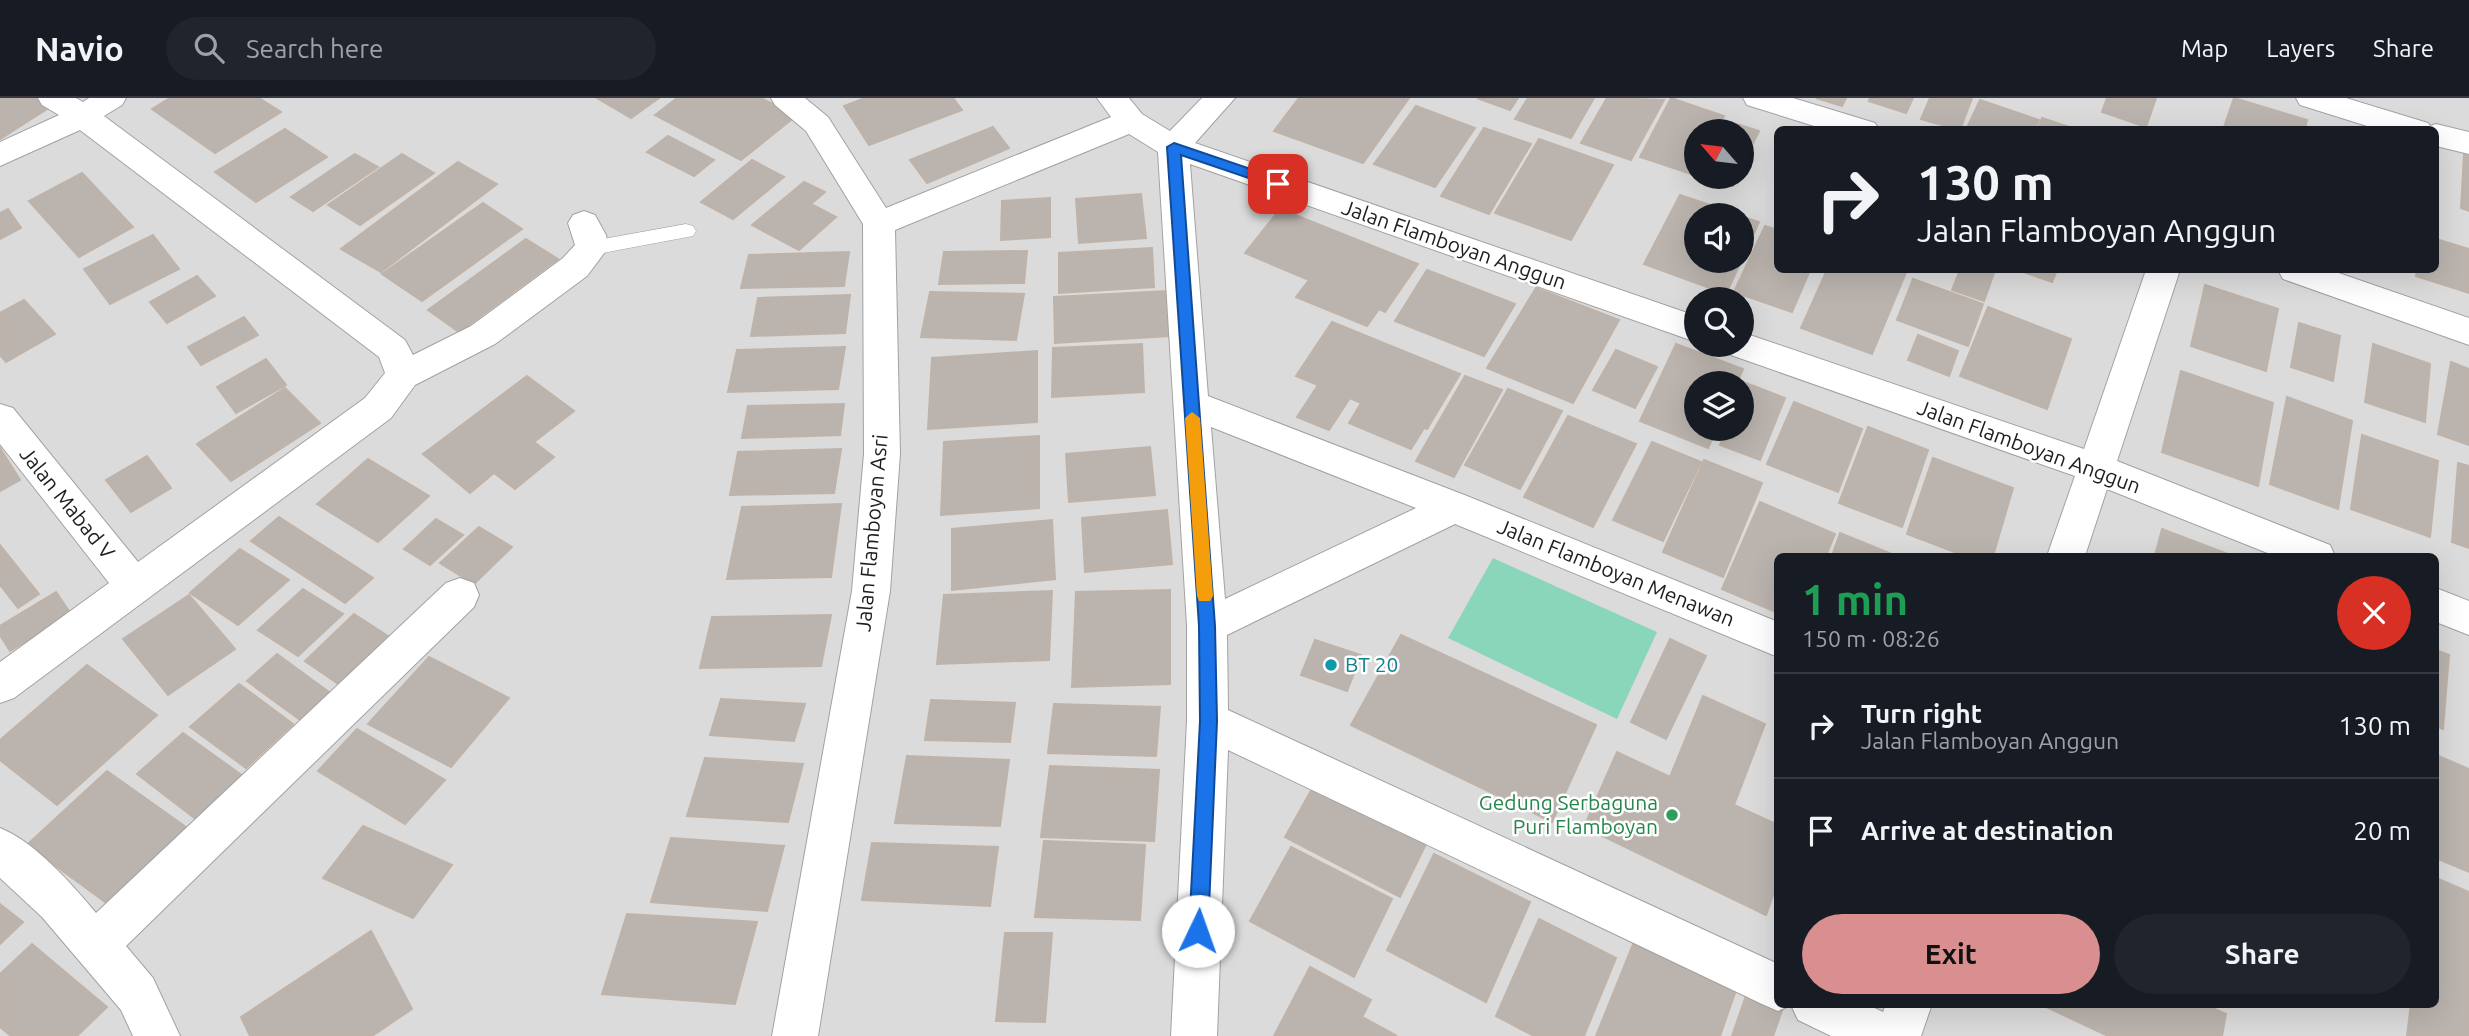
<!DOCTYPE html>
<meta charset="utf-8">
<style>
body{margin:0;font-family:Ubuntu,sans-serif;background:#20242c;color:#f1f3f6;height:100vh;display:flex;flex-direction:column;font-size:26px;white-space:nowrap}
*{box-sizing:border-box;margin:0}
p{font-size:23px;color:#9ea1a6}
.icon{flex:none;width:38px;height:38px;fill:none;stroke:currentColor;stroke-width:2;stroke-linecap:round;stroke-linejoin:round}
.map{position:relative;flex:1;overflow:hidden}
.sheet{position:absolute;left:1774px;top:455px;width:665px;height:455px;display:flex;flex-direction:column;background:#171b24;border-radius:10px;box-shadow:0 7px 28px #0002}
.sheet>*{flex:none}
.hud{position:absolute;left:1774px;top:28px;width:665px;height:147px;border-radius:10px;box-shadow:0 7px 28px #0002;background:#171b24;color:#f1f3f6;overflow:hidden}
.needle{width:46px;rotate:298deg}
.controls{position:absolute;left:1684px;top:21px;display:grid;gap:14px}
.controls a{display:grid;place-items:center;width:70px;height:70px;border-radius:50%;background:#171b24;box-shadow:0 7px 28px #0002;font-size:35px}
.pin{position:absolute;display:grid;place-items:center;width:60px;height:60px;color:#fff;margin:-30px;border-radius:14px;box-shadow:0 4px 10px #0006}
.me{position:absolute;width:77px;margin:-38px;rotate:3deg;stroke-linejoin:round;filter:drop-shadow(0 0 5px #0008)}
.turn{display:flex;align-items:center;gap:24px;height:147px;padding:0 28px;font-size:32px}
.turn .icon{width:91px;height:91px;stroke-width:2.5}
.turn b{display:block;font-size:49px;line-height:60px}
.round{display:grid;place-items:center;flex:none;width:74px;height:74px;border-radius:37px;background:#20242c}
.overview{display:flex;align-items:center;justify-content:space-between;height:119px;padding:0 28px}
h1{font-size:42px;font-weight:600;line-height:52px;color:#1e9e55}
.button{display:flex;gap:14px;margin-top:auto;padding:14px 28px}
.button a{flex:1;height:80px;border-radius:42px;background:#d98f8f;color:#111;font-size:28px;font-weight:600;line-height:80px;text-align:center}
.button a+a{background:#20242c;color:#f1f3f6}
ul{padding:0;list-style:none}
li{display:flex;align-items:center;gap:21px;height:105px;padding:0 28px;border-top:2px solid #363941}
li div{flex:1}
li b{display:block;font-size:26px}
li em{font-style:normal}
header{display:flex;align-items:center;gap:42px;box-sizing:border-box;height:98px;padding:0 35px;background:#171b24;border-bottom:2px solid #363941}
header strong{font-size:33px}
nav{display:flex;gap:38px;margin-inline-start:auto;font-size:24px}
.search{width:490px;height:63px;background:#20242c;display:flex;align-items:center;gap:18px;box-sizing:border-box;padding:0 24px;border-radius:38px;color:#9ea1a6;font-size:26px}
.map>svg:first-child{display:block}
.residential{fill:#dcdbdb;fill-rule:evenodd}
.pitch{fill:#8ad6ba}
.building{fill:#bbb4ae;stroke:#bfb3a9;stroke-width:2}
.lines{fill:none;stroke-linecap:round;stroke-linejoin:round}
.lane-casing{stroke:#a2a2a2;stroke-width:1}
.street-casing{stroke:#a2a2a2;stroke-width:2}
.lane{fill:#fff;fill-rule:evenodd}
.street{fill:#fff;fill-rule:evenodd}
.route{fill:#1a73e8;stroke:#114b97;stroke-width:2}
.slow{fill:#f59e0b}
.culture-dot{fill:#0f9aa8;stroke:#fff;stroke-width:2.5}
.leisure-dot{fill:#2e9e5b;stroke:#fff;stroke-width:2.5}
.labels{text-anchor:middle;stroke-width:5;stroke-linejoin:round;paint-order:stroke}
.street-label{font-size:21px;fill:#1e1e1e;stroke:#fff}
.culture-label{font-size:21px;fill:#0d838f;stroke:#fff;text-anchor:start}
.leisure-label{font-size:21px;fill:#27864d;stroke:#fff;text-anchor:end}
</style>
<header>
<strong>Navio</strong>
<div class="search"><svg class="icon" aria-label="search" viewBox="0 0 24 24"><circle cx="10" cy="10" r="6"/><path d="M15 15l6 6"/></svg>Search here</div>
<nav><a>Map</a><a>Layers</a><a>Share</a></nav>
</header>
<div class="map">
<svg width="2469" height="938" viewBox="0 0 2469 938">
<rect width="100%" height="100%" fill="#eeece5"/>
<path class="residential" d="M0,0H2469V938H0ZM1778,32H2436V172H1778ZM1696,33H1741V79H1696ZM1696,117H1741V163H1696ZM1696,201H1741V247H1696ZM1696,285H1741V331H1696ZM1778,458H2436V906H1778Z"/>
<path class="pitch" d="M1493,460L1657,534L1617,621L1448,540Z"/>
<g class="building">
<path d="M0,0H35L50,9L0,41Z"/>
<path d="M170,0H259L281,14L215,55L152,11Z"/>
<path d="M597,0H659L631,20Z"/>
<path d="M677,0H761L796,18L741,62L655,17Z"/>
<path d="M865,0H953L962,12L869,47L844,8Z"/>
<path d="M1299,0H1409L1363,65L1274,33Z"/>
<path d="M1477,0H1518L1510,12Z"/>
<path d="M1528,0H1594L1571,40L1515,21Z"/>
<path d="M1607,0L1664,2L1631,62L1581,45Z"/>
<path d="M1671,0L1724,18L1716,33H1696L1694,77L1640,59Z"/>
<path d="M1816,0H1846L1842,8Z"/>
<path d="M1870,0H1913L1906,15L1869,3Z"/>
<path d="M1930,0H1972L1960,32L1921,21Z"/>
<path d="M2107,0H2156L2146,29L2102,14Z"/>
<path d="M2234,0L2307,22L2305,32H2223Z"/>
<path d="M1980,2L2039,22L2035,32H1966Z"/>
<path d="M1416,8L1475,30L1435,89L1374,66Z"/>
<path d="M2042,20L2078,32H2038Z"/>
<path d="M1727,23L1759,33L1741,70V33H1722Z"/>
<path d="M993,29L1009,50L927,85L910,62Z"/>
<path d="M1484,30L1531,46L1489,116L1441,98Z"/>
<path d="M285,31L327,59L256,104L215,74Z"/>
<path d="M668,38L714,62L694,78L647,54Z"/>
<path d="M1539,41L1613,67L1571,142L1495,115Z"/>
<path d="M355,56L378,69L313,113L291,99Z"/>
<path d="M402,56L434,75L360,127L328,107Z"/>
<path d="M2464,56L2469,58V113L2461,110Z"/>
<path d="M752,62L784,79L733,121L701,104Z"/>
<path d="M458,64L497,86L381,174L341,151Z"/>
<path d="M82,75L133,129L79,159L29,103Z"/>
<path d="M1704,79H1737L1733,88Z"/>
<path d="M804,84L825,94L811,106L836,119L799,152L752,127Z"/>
<path d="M1141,96L1146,140L1079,145L1076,101Z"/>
<path d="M1680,97L1740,117H1696V163H1741V118L1759,124L1726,196L1644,166Z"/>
<path d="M1050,100V139L1001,142L1002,103Z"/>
<path d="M483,105L522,131L422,203L382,176Z"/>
<path d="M8,111L21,130L0,141V115Z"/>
<path d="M1280,111L1418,166L1385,214L1379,211L1367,228L1296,199L1309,182L1245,155Z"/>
<path d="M1765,128L1778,132V172H1810L1792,214L1734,194Z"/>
<path d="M153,137L179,171L110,206L84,171Z"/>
<path d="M526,141L558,161L459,234L428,212Z"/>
<path d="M2436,141L2469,151V195L2416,178L2417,172H2436Z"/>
<path d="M1152,150L1154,189L1059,195V155Z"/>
<path d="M1027,153L1024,185L939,186L944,154Z"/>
<path d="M849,154L844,188L741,190L749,157Z"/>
<path d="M1427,172L1515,206L1484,258L1395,223Z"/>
<path d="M1827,172H1907L1872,256L1801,230Z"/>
<path d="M1960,172H1995L1984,203L1952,192Z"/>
<path d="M2018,172H2057L2052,184Z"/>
<path d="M197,178L215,198L167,225L150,204Z"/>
<path d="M1913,181L1983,206L1968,248L1897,222Z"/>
<path d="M2205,187L2278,211L2266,273L2191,248Z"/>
<path d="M1536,190L1619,222L1573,305L1487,270Z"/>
<path d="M1167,193L1170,238L1055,245L1054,199Z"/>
<path d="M930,194L1024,196L1016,242L921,239Z"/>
<path d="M850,197L845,235L751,238L758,200Z"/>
<path d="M24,202L55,236L6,264L0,257V215Z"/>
<path d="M1988,209L2071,241L2047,311L1960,278Z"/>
<path d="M244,219L258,237L201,267L188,249Z"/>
<path d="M1332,224L1460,276L1427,331L1424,330L1411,351L1349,325L1361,305L1350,300L1329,332L1297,319L1318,287L1296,278Z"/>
<path d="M2299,225L2340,238L2333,283L2291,269Z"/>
<path d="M1918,237L1958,253L1949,278L1908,262Z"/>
<path d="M1142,246L1144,294L1052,299L1053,250Z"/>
<path d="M1676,246L1743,271L1737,285H1696V331H1717L1708,350L1640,323Z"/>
<path d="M2373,246L2430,266L2425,324L2365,304Z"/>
<path d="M845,249L838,291L728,294L737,252Z"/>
<path d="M1616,252L1657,269L1635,310L1593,292Z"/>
<path d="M1037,253V324L928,331L932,260Z"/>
<path d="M266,261L286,287L236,315L217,289Z"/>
<path d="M2451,264L2469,271V347L2438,336Z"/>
<path d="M2181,273L2273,305L2258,388L2162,354Z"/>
<path d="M527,278L574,313L534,344L554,359L515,391L494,375L470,395L423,356Z"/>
<path d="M1465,278L1502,292L1454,379L1416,363Z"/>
<path d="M1746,285L1785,300L1760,362L1720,347L1726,331H1741V296Z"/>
<path d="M285,290L320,325L231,383L197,346Z"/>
<path d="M1508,291L1562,313L1520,391L1465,367Z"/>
<path d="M2287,299L2352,323L2338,411L2270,386Z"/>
<path d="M1794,304L1862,331L1838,394L1767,366Z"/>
<path d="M844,306L840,337L742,340L748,308Z"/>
<path d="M1568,318L1636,346L1593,429L1524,399Z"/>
<path d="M1868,329L1928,352L1902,429L1839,405Z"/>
<path d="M2362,337L2438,363L2430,439L2351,411Z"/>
<path d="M1039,338V410L941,417L944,344Z"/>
<path d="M1652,344L1701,364L1663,443L1613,422Z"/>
<path d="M1150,349L1155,397L1069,404L1066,356Z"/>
<path d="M0,350L20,382L0,393Z"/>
<path d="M841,351L834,395L730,397L738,354Z"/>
<path d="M147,358L171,390L131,414L106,382Z"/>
<path d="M1933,360L2013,390L1993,458H1965L1907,436Z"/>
<path d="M368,361L429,398L378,444L317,406Z"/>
<path d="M1704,362L1762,385L1723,479L1663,454Z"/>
<path d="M2458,365L2469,368V450L2452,444Z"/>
<path d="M1760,404L1835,436L1826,458H1778V515L1722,491Z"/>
<path d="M841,406L831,479L727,481L742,409Z"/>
<path d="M1167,412L1172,466L1085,474L1082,420Z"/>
<path d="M279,419L373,480L345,505L251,443Z"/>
<path d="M436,421L463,437L430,467L404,451Z"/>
<path d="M1052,422L1055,481L952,492V431Z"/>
<path d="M479,429L512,449L474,486L440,465Z"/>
<path d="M2162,431L2233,458H2155Z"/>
<path d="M1840,435L1894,457V458H1832Z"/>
<path d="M0,447L39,496L18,510L0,487Z"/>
<path d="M240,451L289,482L238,527L190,495Z"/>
<path d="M303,491L343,516L298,558L258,532Z"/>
<path d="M1170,492V586L1072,589L1076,494Z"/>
<path d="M1052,493L1049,562L937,566L944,497Z"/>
<path d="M56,494L71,516L10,553L0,537V528Z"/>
<path d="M189,497L235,551L168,597L123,541Z"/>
<path d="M354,516L397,544L347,592L305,563Z"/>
<path d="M831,517L821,568L700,570L712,519Z"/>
<path d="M1401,537L1596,627L1552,724L1351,627Z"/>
<path d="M1670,541L1706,558L1666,641L1631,624Z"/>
<path d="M1315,542L1361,557L1347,593L1301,577Z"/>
<path d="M2436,552L2449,557L2443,631L2436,628Z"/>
<path d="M277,556L340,602L311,630L247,583Z"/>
<path d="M429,559L509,600L451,669L368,626Z"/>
<path d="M87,567L157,617L57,707L0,662V642Z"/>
<path d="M239,586L293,626L246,670L190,629Z"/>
<path d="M1703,598L1765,626L1734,707L1778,727V783L1766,817L1584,729L1617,654L1670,679Z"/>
<path d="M721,601L805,606L794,643L710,637Z"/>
<path d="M931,602L1015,605L1010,644L925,642Z"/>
<path d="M1054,606L1160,609L1156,658L1048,655Z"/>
<path d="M357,631L445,682L405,726L318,673Z"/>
<path d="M183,635L243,678L197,722L137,676Z"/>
<path d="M2436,657L2469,671V774L2436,760Z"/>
<path d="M907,658L1009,662L1000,728L895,725Z"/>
<path d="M705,660L803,666L788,724L687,718Z"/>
<path d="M1050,668L1159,672L1154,743L1041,739Z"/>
<path d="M107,673L190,732L112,809L27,747Z"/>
<path d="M1313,689L1426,746L1400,799L1285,739Z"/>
<path d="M363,728L452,767L413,820L323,780Z"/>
<path d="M671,740L784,748L767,813L651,804Z"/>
<path d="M1044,743L1145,747L1140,822L1035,819Z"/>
<path d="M872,745L998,749L990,808L862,802Z"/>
<path d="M1291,749L1392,801L1354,879L1250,823Z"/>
<path d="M1434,756L1530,804L1486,904L1387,852Z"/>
<path d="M2436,780L2469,794V938H2407L2411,906H2436Z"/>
<path d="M0,806L23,824L0,846Z"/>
<path d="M627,816L757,824L735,906L602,896Z"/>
<path d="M1539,821L1616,860L1584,938H1534L1496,918Z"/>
<path d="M371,833L412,911L372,938H250L241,919Z"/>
<path d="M1005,835H1052L1045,924L996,923Z"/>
<path d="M1634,844L1735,895L1720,938H1596Z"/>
<path d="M32,846L107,909L77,938H11L0,929V876Z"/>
<path d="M1310,869L1371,902L1362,919L1397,938H1274Z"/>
<path d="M1749,889L1778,904V906L1784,907L1773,938H1732Z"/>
<path d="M2040,906H2204L2226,916L2222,938H2108Z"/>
</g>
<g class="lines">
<g class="lane-casing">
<path id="lane" d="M686,126L693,128L696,133L693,138L592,157L585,155L582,150L585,145L592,143Z"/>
</g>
<g class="street-casing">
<g id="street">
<path d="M38,0H76L83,4L89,0H126L122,7L104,18L405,242L413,257L471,228L563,160L575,147L568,125L573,117L584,113L595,117L606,137L608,150L587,178L495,246L415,287L391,320L14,600L0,605V564L109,485L0,346V306L13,310L138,464L365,300L385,275L379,259L80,32L0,68V44L59,17L42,7Z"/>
<path d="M771,0H805L828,19L886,110L1111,19L1097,0H1129L1142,16L1170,33L1202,0H1235L1195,45L1696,218V244L1190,66L1208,298L1467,398L1778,524V559L1455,426L1227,537L1228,612L1778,866V906H1866L1883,914L1886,906H1932L1921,938H1831L1798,922L1791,907L1778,913L1762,906L1228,652L1217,938H1171L1187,623V528L1158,54L1129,36L895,132L900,356L890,493L818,938H772L852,493L864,356L863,126L806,33L775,7ZM1211,329L1416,410L1225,501Z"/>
<path d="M1743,0H1793L1875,25L1879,32H1827L1747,7Z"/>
<path d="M2296,0H2346L2428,25L2430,28L2436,26L2469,34V56L2436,48V32H2380L2300,7Z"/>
<path d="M2146,172H2180L2117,363L2330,447L2335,458H2275L2107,391L2085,458H2047L2075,378L1728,256L1723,247H1741V234L2084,351Z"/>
<path d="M2278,172H2330L2469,220V247L2283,181Z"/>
<path d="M460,480L474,485L479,497L474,509L126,848L153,880L180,938H133L121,912L42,819L0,780V730C35,744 72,786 96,815L446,485Z"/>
<path d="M2436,490L2469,503V537L2436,524Z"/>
</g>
</g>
<use href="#lane" class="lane"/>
<use href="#street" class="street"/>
</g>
<path class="route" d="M1174,45L1283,82L1284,86L1278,90L1181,57L1215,528L1217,623L1208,833L1205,840L1198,842L1192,840L1189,833L1200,623L1199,528L1167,49Z"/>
<path class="slow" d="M1192,314L1200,320L1213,498L1210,503H1199L1197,498L1185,320Z"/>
<circle class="culture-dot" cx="1331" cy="567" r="7"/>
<circle class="leisure-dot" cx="1672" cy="717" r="7"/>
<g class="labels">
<g class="street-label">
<text transform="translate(1454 147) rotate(19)" y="7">Jalan Flamboyan Anggun</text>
<text transform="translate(2029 349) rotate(20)" y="7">Jalan Flamboyan Anggun</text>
<text transform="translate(67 405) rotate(51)" y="7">Jalan Mabad V</text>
<text transform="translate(872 435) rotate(-85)" y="7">Jalan Flamboyan Asri</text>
<text transform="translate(1616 475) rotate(22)" y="7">Jalan Flamboyan Menawan</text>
</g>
<g class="culture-label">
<text x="1345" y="574">BT 20</text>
</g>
<g class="leisure-label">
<text x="1658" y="712">Gedung Serbaguna<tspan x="1658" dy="24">Puri Flamboyan</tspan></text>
</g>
</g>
</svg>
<div class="controls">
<a><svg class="needle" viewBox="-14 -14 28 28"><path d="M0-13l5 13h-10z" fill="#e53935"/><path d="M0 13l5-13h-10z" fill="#9ea1a6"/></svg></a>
<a><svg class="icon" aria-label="sound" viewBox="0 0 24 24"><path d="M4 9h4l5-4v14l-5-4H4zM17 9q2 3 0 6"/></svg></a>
<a><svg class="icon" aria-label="search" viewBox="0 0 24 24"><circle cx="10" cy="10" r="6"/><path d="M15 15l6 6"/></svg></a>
<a><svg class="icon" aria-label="layers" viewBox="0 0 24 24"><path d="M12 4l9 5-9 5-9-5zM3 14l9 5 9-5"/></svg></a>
</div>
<div class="pin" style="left:1278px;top:86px;background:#d93025"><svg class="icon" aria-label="arrive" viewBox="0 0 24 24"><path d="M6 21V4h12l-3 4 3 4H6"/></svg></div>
<svg class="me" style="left:1198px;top:833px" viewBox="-20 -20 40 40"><circle r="19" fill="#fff"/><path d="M0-13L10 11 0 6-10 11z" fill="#1a73e8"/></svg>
<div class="hud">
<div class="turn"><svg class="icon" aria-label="right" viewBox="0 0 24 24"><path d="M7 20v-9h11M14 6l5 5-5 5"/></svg><div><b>130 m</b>Jalan Flamboyan Anggun</div></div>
</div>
<section class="sheet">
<div class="overview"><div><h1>1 min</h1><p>150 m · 08:26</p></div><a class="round" style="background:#d93025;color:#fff"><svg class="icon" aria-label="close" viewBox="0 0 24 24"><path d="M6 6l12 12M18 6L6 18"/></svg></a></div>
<ul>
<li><svg class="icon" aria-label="right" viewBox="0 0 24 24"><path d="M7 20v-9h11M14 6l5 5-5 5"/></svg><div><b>Turn right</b><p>Jalan Flamboyan Anggun</p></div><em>130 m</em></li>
<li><svg class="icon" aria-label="arrive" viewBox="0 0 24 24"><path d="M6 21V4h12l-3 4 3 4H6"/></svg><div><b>Arrive at destination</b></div><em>20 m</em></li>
</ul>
<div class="button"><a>Exit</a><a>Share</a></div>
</section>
</div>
